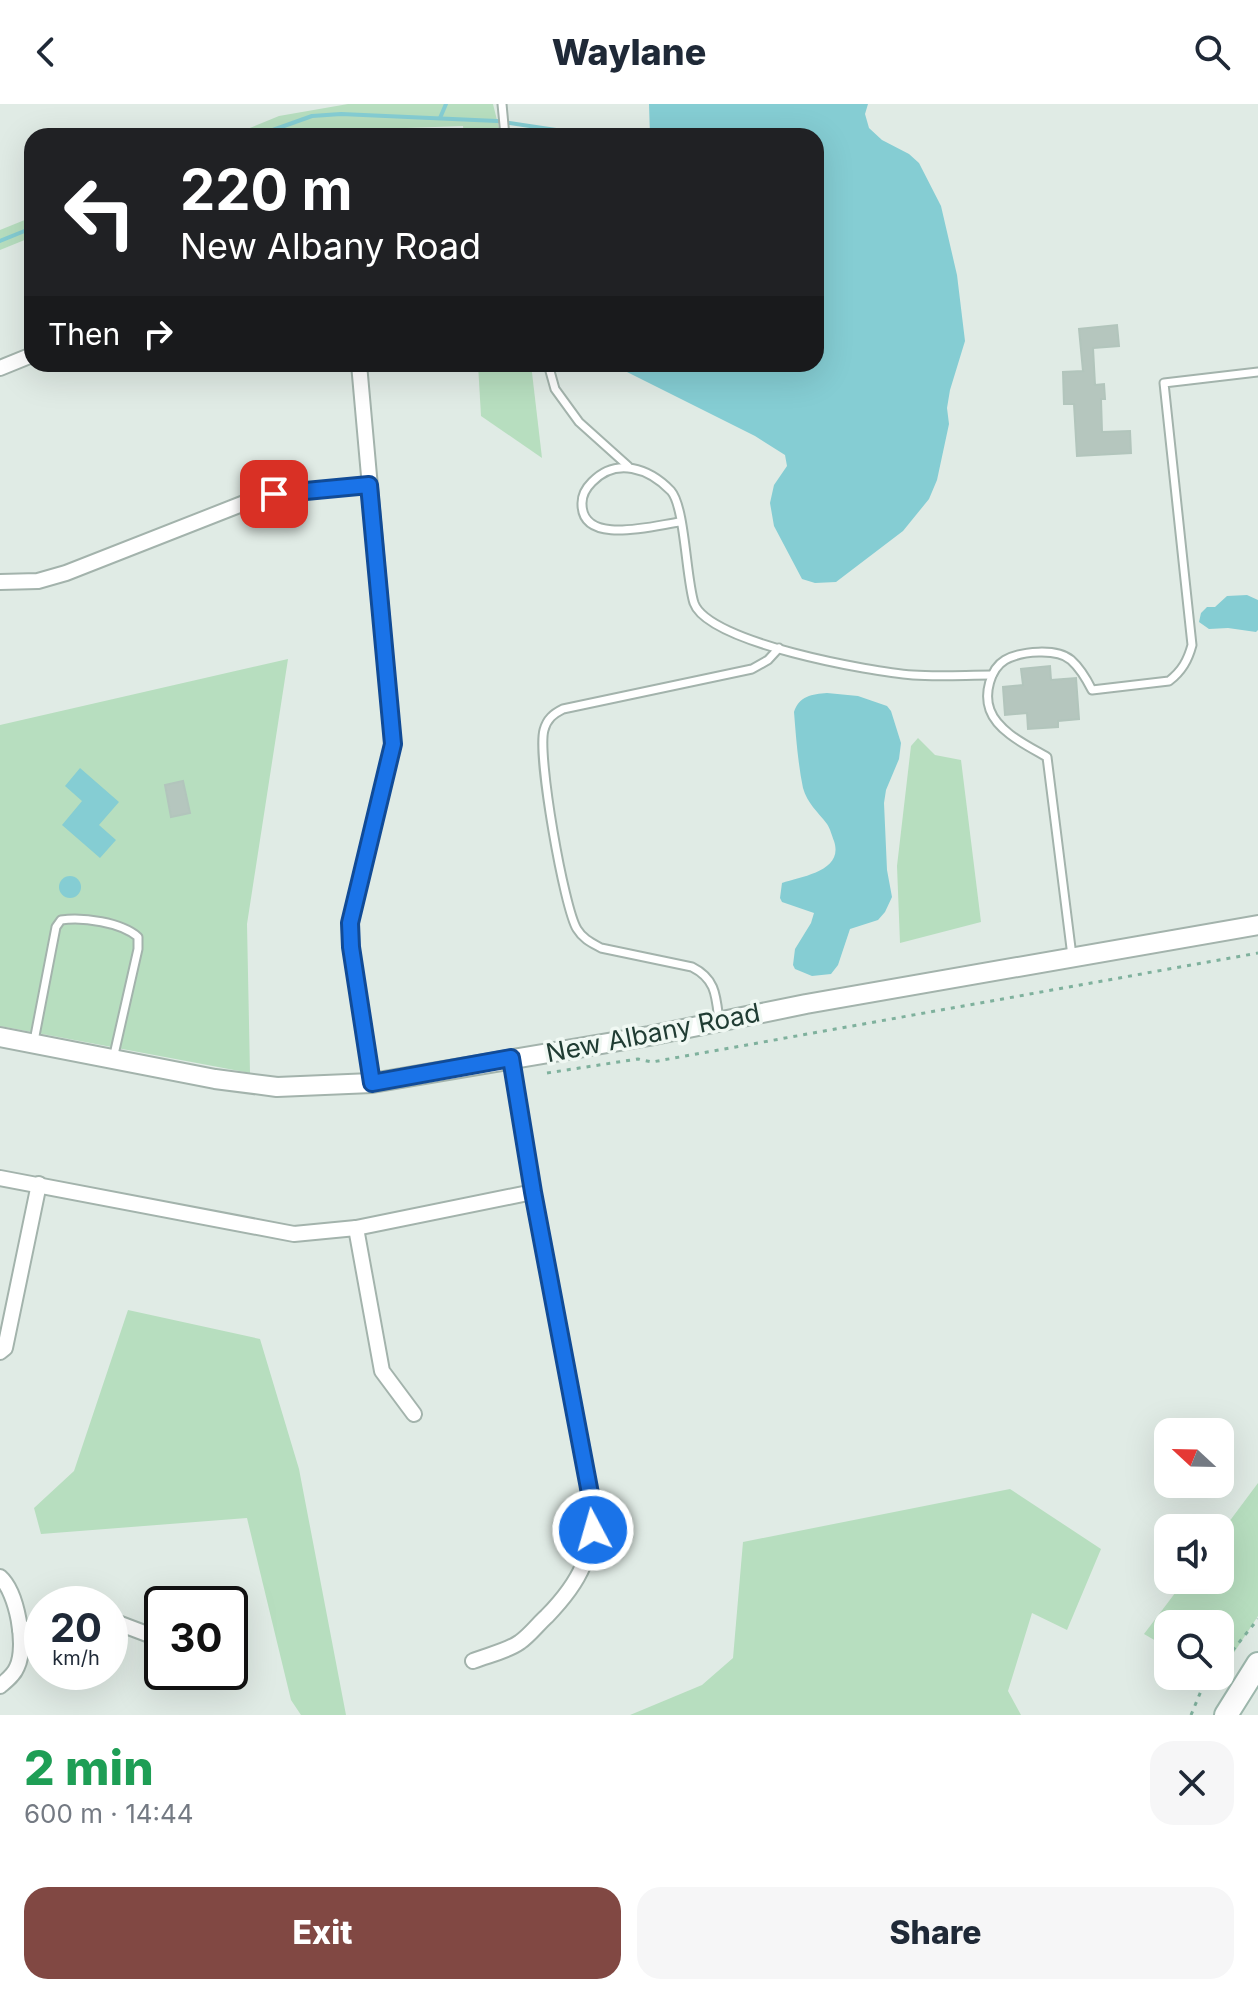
<!DOCTYPE html>
<meta charset="utf-8">
<style>
body{margin:0;font-family:Inter,sans-serif;background:#f6f6f7;color:#1f2937;height:100vh;display:flex;flex-direction:column;font-size:30px;white-space:nowrap}
*{box-sizing:border-box;margin:0}
p{font-size:26px;color:#747a83}
.icon{flex:none;width:44px;height:44px;fill:none;stroke:currentColor;stroke-width:2;stroke-linecap:round;stroke-linejoin:round}
.map{position:relative;height:1611px;overflow:hidden}
.drawer{display:flex;flex-direction:column;background:#fff;flex:1}
.drawer>*{flex:none}
.banner{position:absolute;left:24px;top:24px;width:800px;height:244px;border-radius:24px;box-shadow:0 8px 32px #0002;background:#202124;color:#fff;overflow:hidden}
.needle{width:52px;rotate:292deg}
.fabs{position:absolute;left:1154px;top:1314px;display:grid;gap:16px}
.fabs a{display:grid;place-items:center;width:80px;height:80px;border-radius:16px;background:#fff;box-shadow:0 8px 32px #0002;font-size:40px}
.speed{position:absolute;left:24px;top:1482px;display:flex;gap:16px;font-size:40px;font-weight:700;text-align:center}
.speed>*{display:grid;place-content:center;width:104px;height:104px;border-radius:50%;background:#fff;box-shadow:0 8px 32px #0002;line-height:1}
.speed small{font-size:20px;font-weight:400}
.speed .limit{border:4px solid #111;border-radius:12px;background:#fff;color:#111}
.pin{position:absolute;display:grid;place-items:center;width:68px;height:68px;color:#fff;margin:-34px;border-radius:16px;box-shadow:0 4px 12px #0006}
.me{position:absolute;width:88px;margin:-44px;rotate:354deg;stroke-linejoin:round;filter:drop-shadow(0 0 6px #0008)}
.turn{display:flex;align-items:center;gap:28px;height:168px;padding:0 24px;font-size:36px}
.turn .icon{width:104px;height:104px;stroke-width:2.5}
.turn b{display:block;font-size:56px;line-height:68px}
.then{display:flex;align-items:center;height:76px;padding:0 24px;background:#0003;gap:16px;font-size:30px}
.round{display:grid;place-items:center;flex:none;width:84px;height:84px;border-radius:24px;background:#f6f6f7}
.summary{display:flex;align-items:center;justify-content:space-between;height:136px;padding:0 24px}
h1{font-size:48px;font-weight:800;line-height:60px;color:#1e9e55}
.cta{display:flex;gap:16px;margin-top:auto;padding:16px 24px}
.cta a{flex:1;height:92px;border-radius:24px;background:#814843;color:#fff;font-size:32px;font-weight:800;line-height:92px;text-align:center}
.cta a+a{background:#f6f6f7;color:#1f2937}
header{display:flex;justify-content:space-between;align-items:center;height:104px;padding:0 24px;background:#fff;font-size:36px;font-weight:800}
.map>svg:first-child{display:block}
.green{fill:#b7debf}
.water{fill:#85cdd3}
.lines{fill:none;stroke-linecap:round;stroke-linejoin:round}
.stream{stroke:#85cdd3;stroke-width:4}
.building{fill:#b5c6be;stroke:#b2c5bc;stroke-width:2}
.service-casing{stroke:#a3b3ac;stroke-width:11}
.minor-casing{stroke:#a3b3ac;stroke-width:18}
.tertiary-casing{stroke:#a3b3ac;stroke-width:22}
.secondary-casing{stroke:#9eb8ad;stroke-width:26}
.path{stroke:#7fb19d;stroke-width:3;stroke-dasharray:4 6;stroke-linecap:butt}
.service{stroke:#fff;stroke-width:7}
.minor{stroke:#fff;stroke-width:14}
.tertiary{stroke:#fff;stroke-width:18}
.secondary{stroke:#fff;stroke-width:22}
.route-casing{stroke:#114b97;stroke-width:20}
.route{stroke:#1a73e8;stroke-width:14}
.labels{text-anchor:middle;stroke-width:7;stroke-linejoin:round;paint-order:stroke}
.street-label{font-size:26px;fill:#203c33;stroke:#f0f8f3}
</style>
<header><svg class="icon" aria-label="back" viewBox="0 0 24 24"><path d="M15 5l-7 7 7 7"/></svg>Waylane<svg class="icon" aria-label="search" viewBox="0 0 24 24"><circle cx="10" cy="10" r="6"/><path d="M15 15l6 6"/></svg></header>
<div class="map">
<svg width="1258" height="1611" viewBox="0 0 1258 1611">
<rect width="100%" height="100%" fill="#e0ebe5"/>
<g class="green">
<path d="M348,0H493L501,32H464L463,22L292,28L283,32H230L279,12Z"/>
<path d="M32,113V133L0,146V126Z"/>
<path d="M478,260H531L542,354L481,312Z"/>
<path d="M288,555L247,820L250,969L0,922V621Z"/>
<path d="M918,634L935,651L961,656L981,818L900,839L897,762L911,642Z"/>
<path d="M128,1206L260,1235L299,1365L346,1611H301L291,1596L247,1414L41,1430L34,1404L74,1367Z"/>
<path d="M1258,1379V1512L1220,1570V1520H1168V1544L1144,1530L1185,1476H1220V1430Z"/>
<path d="M1010,1385L1101,1445L1067,1526L1032,1509L1008,1587L1021,1611H630L702,1581L733,1554L743,1438Z"/>
</g>
<g class="water">
<path d="M649,0H868L865,10L869,24L882,36L909,50L919,59L941,102L957,171L965,237L950,286L947,304L949,320L937,376L929,395L903,427L836,478L815,479L802,475L774,422L770,399L774,381L787,362L785,351L755,332L611,260H816V32H650Z"/>
<path d="M1247,491L1258,496V526L1256,528L1228,524L1209,525L1199,518L1201,509L1207,503H1215L1227,492Z"/>
<path d="M827,589L858,592L887,602L891,607L901,639L899,655L886,686L884,699L887,766L892,793L885,808L878,816L850,825L838,861L831,870L812,872L795,865L793,861L795,845L811,819L814,809L782,798L780,794L782,779C803,772 844,767 834,737C832,732 830,724 827,720C818,708 807,699 803,684C798,660 796,633 794,608C799,592 812,590 827,589Z"/>
<path d="M80,664L119,698L99,721L116,736L100,754L62,721L82,697L65,682Z"/>
<circle cx="70" cy="783" r="11"/>
</g>
<g class="lines">
<g class="stream">
<path d="M440,14L446,0"/>
<path d="M256,32L312,12L341,10L497,17L596,32"/>
<path d="M0,137L32,124"/>
</g>
</g>
<g class="building">
<path d="M1117,221L1119,242L1093,244L1095,281L1104,280L1105,295H1101L1102,328L1130,327L1131,349L1077,352L1074,300H1064L1063,268L1083,267L1079,225Z"/>
<path d="M1050,562L1051,576L1076,574L1079,615L1058,617V623L1028,625L1027,609L1005,611L1003,583L1023,581L1021,565Z"/>
<path d="M183,677L190,709L171,713L165,681Z"/>
</g>
<g class="lines">
<g class="service-casing">
<g id="service">
<path d="M502,0L505,32"/>
<path d="M548,260L555,285L579,318L628,362"/>
<path d="M680,418C655,421 581,443 582,399C582,391 587,383 592,378C616,353 649,364 671,387C685,403 686,474 694,499C708,539 872,568 913,571C939,573 966,571 992,571"/>
<path d="M1072,852L1047,653C1028,642 998,628 990,606C984,590 990,565 1005,556C1021,547 1057,544 1071,556C1080,564 1087,576 1092,586L1169,577C1182,567 1188,556 1192,541L1164,279L1258,268"/>
<path d="M719,917C716,892 716,875 692,863L601,844C592,839 583,835 577,825C564,804 537,651 544,626C547,615 553,610 563,605L752,565L768,556L779,544"/>
<path d="M34,937L56,823L61,816C83,813 121,818 138,833V845L113,955"/>
</g>
</g>
<g class="minor-casing">
<g id="minor">
<path d="M359,260L393,640L350,819L351,843L372,979"/>
<path d="M0,264L32,251"/>
<path d="M0,478L38,477L66,469L252,396L274,390L369,381"/>
<path d="M0,1074L294,1130L356,1124L533,1088"/>
<path d="M356,1124L382,1267L414,1310"/>
<path d="M0,1248L5,1244L39,1080"/>
<path d="M0,1473C17,1488 27,1542 17,1563C14,1571 6,1577 0,1582"/>
<path d="M110,1516L147,1530L162,1531"/>
<path d="M20,1526L42,1523"/>
<path d="M473,1557C488,1551 508,1547 520,1538C530,1531 538,1520 547,1512C581,1477 594,1450 592,1400L533,1088L511,954"/>
</g>
</g>
<g class="tertiary-casing">
<path id="tertiary" d="M0,933L215,975L277,983L372,979L649,932L806,900L1258,821"/>
</g>
<g class="secondary-casing">
<path id="secondary" d="M1226,1611L1258,1560"/>
</g>
<g class="path">
<path d="M547,969L638,955L652,958L1258,849"/>
<path d="M1220,1562L1258,1515"/>
<path d="M1191,1611L1201,1587L1210,1572"/>
</g>
<use href="#service" class="service"/>
<use href="#minor" class="minor"/>
<use href="#tertiary" class="tertiary"/>
<use href="#secondary" class="secondary"/>
</g>
<g class="lines">
<g class="route-casing">
<path id="route" d="M274,390L369,381L393,640L350,819L351,843L372,979L511,954L533,1088L592,1400L593,1426"/>
</g>
<use href="#route" class="route"/>
</g>
<g class="labels">
<g class="street-label">
<text transform="translate(653 929) rotate(-11)" y="9">New Albany Road</text>
</g>
</g>
</svg>
<div class="fabs">
<a><svg class="needle" viewBox="-14 -14 28 28"><path d="M0-13l5 13h-10z" fill="#e53935"/><path d="M0 13l5-13h-10z" fill="#747a83"/></svg></a>
<a><svg class="icon" aria-label="sound" viewBox="0 0 24 24"><path d="M4 9h4l5-4v14l-5-4H4zM17 9q2 3 0 6"/></svg></a>
<a><svg class="icon" aria-label="search" viewBox="0 0 24 24"><circle cx="10" cy="10" r="6"/><path d="M15 15l6 6"/></svg></a>
</div>
<div class="speed"><div>20<small>km/h</small></div><div class="limit">30</div></div>
<div class="pin" style="left:274px;top:390px;background:#d93025"><svg class="icon" aria-label="arrive" viewBox="0 0 24 24"><path d="M6 21V4h12l-3 4 3 4H6"/></svg></div>
<svg class="me" style="left:593px;top:1426px" viewBox="-20 -20 40 40"><circle r="17" fill="#1a73e8" stroke="#fff" stroke-width="3"/><path d="M0-11L8 9 0 5-8 9z" fill="#fff"/></svg>
<div class="banner">
<div class="turn"><svg class="icon" aria-label="left" viewBox="0 0 24 24"><path d="M17 20v-9H6M10 6l-5 5 5 5"/></svg><div><b>220 m</b>New Albany Road</div></div>
<div class="then">Then<svg class="icon" aria-label="right" viewBox="0 0 24 24"><path d="M7 20v-9h11M14 6l5 5-5 5"/></svg></div>
</div>
</div>
<section class="drawer">
<div class="summary"><div><h1>2 min</h1><p>600 m · 14:44</p></div><a class="round"><svg class="icon" aria-label="close" viewBox="0 0 24 24"><path d="M6 6l12 12M18 6L6 18"/></svg></a></div>
<div class="cta"><a>Exit</a><a>Share</a></div>
</section>
